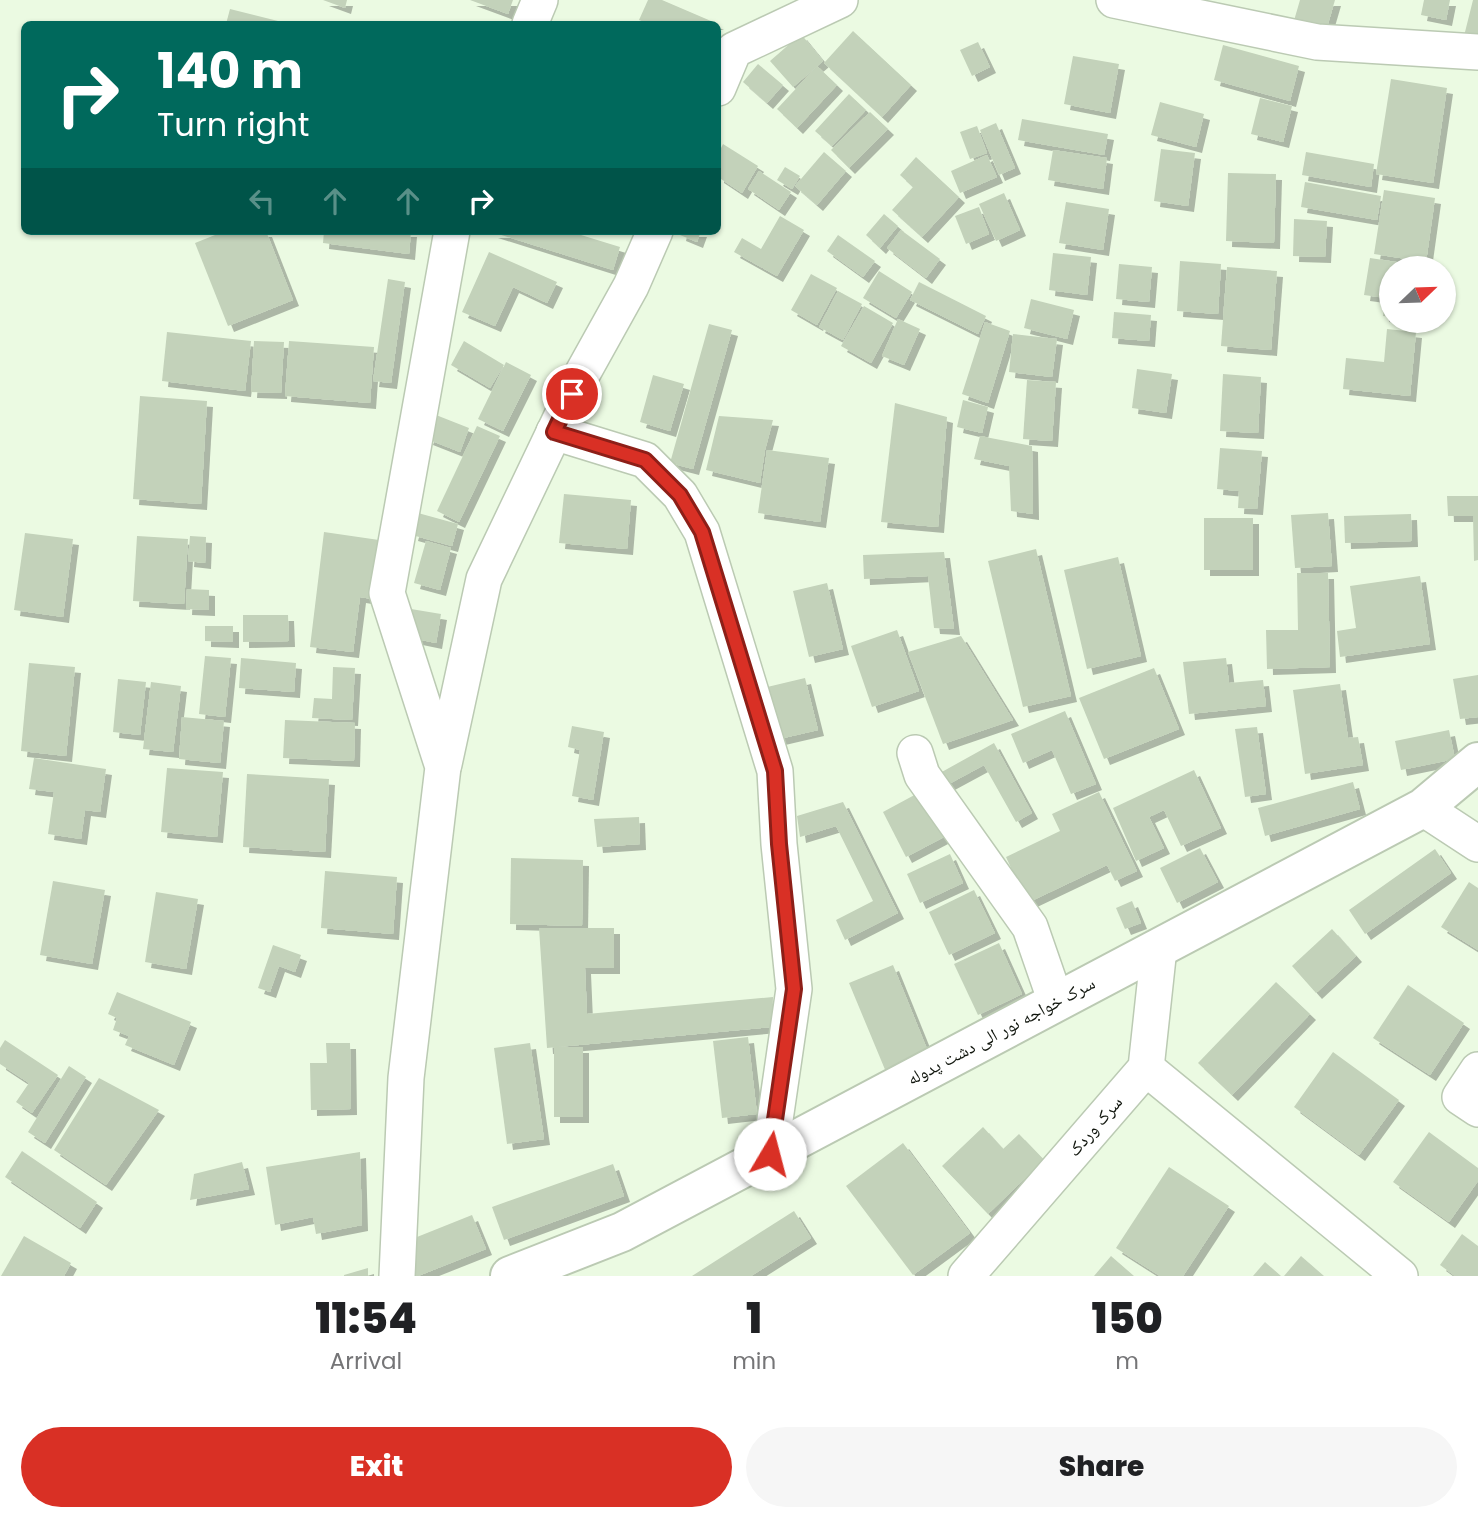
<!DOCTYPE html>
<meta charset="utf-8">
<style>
body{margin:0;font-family:Poppins,"Noto Naskh Arabic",sans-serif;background:#f6f6f6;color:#202124;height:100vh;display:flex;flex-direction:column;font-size:26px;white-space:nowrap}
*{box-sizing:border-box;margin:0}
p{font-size:23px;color:#757577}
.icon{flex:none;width:38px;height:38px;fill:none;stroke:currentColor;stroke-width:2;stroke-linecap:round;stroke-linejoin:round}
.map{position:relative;height:1276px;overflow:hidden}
.side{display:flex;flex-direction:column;background:#fff;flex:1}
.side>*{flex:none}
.hud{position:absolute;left:21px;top:21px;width:700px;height:214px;border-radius:10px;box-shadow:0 2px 5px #0004;background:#00695c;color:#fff;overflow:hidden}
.needle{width:46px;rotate:67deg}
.tools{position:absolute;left:1379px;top:256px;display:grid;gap:14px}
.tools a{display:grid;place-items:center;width:77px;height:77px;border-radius:50%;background:#fff;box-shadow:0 2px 5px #0004;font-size:35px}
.pin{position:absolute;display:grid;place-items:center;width:60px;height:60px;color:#fff;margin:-30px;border:4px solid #fff;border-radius:50%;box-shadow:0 2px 7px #0007}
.me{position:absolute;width:77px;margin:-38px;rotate:8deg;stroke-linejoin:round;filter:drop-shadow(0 0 5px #0008)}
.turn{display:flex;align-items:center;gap:24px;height:147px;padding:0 21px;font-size:32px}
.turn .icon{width:91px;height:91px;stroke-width:2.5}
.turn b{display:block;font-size:49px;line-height:60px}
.lanes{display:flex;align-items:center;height:66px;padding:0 21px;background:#0003;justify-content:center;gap:35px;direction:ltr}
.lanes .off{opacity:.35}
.eta{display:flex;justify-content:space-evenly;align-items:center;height:119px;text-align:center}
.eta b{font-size:42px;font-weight:800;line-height:49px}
.cta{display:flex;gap:14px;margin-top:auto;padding:14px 21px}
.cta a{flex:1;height:80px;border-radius:42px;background:#d93025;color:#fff;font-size:28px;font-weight:800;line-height:80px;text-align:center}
.cta a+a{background:#f6f6f6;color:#202124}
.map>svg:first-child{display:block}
.building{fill:#c3d2ba;filter:url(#shadow)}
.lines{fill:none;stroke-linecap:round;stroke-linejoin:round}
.street-casing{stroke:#bbcab3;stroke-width:38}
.secondary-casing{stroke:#bbcab3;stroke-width:42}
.street{stroke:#fff;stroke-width:35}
.secondary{stroke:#fff;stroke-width:38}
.route-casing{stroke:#8d1f18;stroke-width:18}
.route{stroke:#d93025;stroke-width:12}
.labels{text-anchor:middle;stroke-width:5;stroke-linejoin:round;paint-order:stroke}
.street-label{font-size:18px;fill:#11160e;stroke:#fff}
</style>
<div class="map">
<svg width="1478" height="1276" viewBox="0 0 1478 1276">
<defs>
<filter id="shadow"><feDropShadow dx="6" dy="6" stdDeviation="0" flood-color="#0004"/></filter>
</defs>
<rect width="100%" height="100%" fill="#ebfae2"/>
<g class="building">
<path d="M323,0H347L345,8Z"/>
<path d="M470,0H513L508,14Z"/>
<path d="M648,0H662L718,24H649L639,20Z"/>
<path d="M1300,0H1335L1325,34L1293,24Z"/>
<path d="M1424,0H1450L1446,20L1421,15Z"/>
<path d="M1473,0H1478V43L1463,40Z"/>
<path d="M230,9L278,21L277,24H226Z"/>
<path d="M853,31L911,85L882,117L824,63Z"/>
<path d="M801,34L823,61L793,87L770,61Z"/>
<path d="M978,42L990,67L972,76L960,50Z"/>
<path d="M1223,45L1299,66L1290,101L1214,80Z"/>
<path d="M1073,56L1119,64L1110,113L1064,104Z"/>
<path d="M758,64L783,85L767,103L743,82Z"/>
<path d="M817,66L837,85L797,128L777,109Z"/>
<path d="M1391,79L1447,88L1433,183L1376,174Z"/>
<path d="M849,94L866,110L832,146L815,131Z"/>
<path d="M1260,98L1292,106L1283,142L1251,134Z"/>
<path d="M1160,102L1204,114L1196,147L1151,135Z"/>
<path d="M870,112L888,129L849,168L831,150Z"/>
<path d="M1022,119L1108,134L1104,155L1018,140Z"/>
<path d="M996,123L1015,168L999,175L980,130Z"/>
<path d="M977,126L987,153L970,159L960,132Z"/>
<path d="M723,144L758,166L742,193L718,177V154Z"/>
<path d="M1161,149L1195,153L1188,206L1154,201Z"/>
<path d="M1053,150L1107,158L1103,189L1048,180Z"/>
<path d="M824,152L846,171L817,205L795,186Z"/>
<path d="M1306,152L1374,164L1371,187L1302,175Z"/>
<path d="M987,155L997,177L960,193L951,171Z"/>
<path d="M916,157L959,197L922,237L892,210L913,187L900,175Z"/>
<path d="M785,167L800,176L792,189L777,180Z"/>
<path d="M759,171L791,192L779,210L748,189Z"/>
<path d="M1228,173L1276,174L1274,243L1226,241Z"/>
<path d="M1305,182L1381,196L1377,220L1301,207Z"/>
<path d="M1384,190L1435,198L1426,262L1374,254Z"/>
<path d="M1004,193L1020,230L996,241L979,204Z"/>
<path d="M1066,202L1109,209L1103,250L1059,243Z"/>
<path d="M979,207L989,234L966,244L955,216Z"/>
<path d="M884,214L898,226L880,248L866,235Z"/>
<path d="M780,216L804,230L777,276L734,252L742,238L761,249Z"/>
<path d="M1294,219L1327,221L1325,257L1293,256Z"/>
<path d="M901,230L940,259L926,278L887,248Z"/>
<path d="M225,231H266L293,300L228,326L195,243Z"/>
<path d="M324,231H411L409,254L323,243Z"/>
<path d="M568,231L620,247L613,270L492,232Z"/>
<path d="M681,231H701L697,242L680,235Z"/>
<path d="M838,235L875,261L863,277L827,251Z"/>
<path d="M489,252L557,282L547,303L513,287L495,326L462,312Z"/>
<path d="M1053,253L1091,257L1087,295L1049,290Z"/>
<path d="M1370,258L1423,266V268H1391V317L1383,316L1386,298L1364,295Z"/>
<path d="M1180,261L1221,264L1218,314L1177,311Z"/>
<path d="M1119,264L1152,267L1149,302L1116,299Z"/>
<path d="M1227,267L1277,271L1271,350L1221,346Z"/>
<path d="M879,271L912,292L896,318L863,298Z"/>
<path d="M811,274L837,288L817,325L791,310Z"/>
<path d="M388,279L405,282L391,383L373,381Z"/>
<path d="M919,282L986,316L978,334L910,300Z"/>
<path d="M838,291L862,304L843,340L819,327Z"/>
<path d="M1031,299L1074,310L1067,339L1024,328Z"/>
<path d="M864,306L893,323L871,363L841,346Z"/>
<path d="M1114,312L1151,315L1149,341L1112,338Z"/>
<path d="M898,319L920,329L904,365L882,356Z"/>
<path d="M985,322L1010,331L988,403L962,394Z"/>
<path d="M709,324L732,330L693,469L670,463Z"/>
<path d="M1387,329L1416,332L1410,396L1343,389L1346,358L1384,362Z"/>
<path d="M167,332L251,341L245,391L162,381Z"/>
<path d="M1013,334L1057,339L1052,377L1009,372Z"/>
<path d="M254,341L284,342L281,393L251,392Z"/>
<path d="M289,341L374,347L370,403L285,396Z"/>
<path d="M464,341L504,365L490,388L451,365Z"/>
<path d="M506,362L531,375L503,431L478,419Z"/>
<path d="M1137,369L1172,374L1166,413L1132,408Z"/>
<path d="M1223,374L1261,377L1258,433L1220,431Z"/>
<path d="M653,375L684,384L670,431L640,422Z"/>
<path d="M1027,380L1056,382L1052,441L1023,439Z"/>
<path d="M140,396L207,401L201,504L133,499Z"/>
<path d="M963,400L988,407L982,433L957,427Z"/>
<path d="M895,403L947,417L938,527L881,522Z"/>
<path d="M436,415L469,428L460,452L427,439Z"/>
<path d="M719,416L773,420L765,450L760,483L706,470Z"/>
<path d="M477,426L500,436L459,522L437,511Z"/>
<path d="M980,436L1032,446L1033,514L1011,511L1009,466L974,459Z"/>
<path d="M1220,448L1262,451L1257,509L1238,508L1239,491L1217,489Z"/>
<path d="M767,450L829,458L820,522L758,513Z"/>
<path d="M564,494L631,500L627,549L559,543Z"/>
<path d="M1447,496H1478V560L1474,561L1473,516H1448Z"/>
<path d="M418,513L458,524L452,546L412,535Z"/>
<path d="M1328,513L1332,566L1295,568L1291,515Z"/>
<path d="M1411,514L1412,541L1345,543L1344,516Z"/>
<rect x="1204" y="518" width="49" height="52"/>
<path d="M324,532L379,540L372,599L360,597L353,652L310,647Z"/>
<path d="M25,533L73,539L63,617L14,610Z"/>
<path d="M137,536L188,539L184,604L133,601Z"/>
<path d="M190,536L206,537L205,563L188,561Z"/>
<path d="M426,541L451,548L440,590L414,583Z"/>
<path d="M1036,549L1071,696L1023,707L988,561Z"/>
<path d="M944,552L954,629L934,628L928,576L864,579L863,555Z"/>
<path d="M1118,557L1141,656L1087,669L1064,570Z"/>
<path d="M1297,573H1328L1330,667L1267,669L1266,630H1298Z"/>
<path d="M1420,576L1430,644L1340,657L1337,631L1356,628L1350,586Z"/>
<path d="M827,583L843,649L809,657L793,591Z"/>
<path d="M187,589L209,590V610L186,609Z"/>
<path d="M411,609L441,614L436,643L407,637Z"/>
<path d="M243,615H288L289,641L243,642Z"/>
<path d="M205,626H233V642L205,641Z"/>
<path d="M897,630L919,691L872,707L851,646Z"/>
<path d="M961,636L1013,720L943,744L908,652Z"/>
<path d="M205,656L231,658L225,717L199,714Z"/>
<path d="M241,658L296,663L294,692L239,688Z"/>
<path d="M1226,658L1229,683L1263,680L1266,706L1189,714L1183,662Z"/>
<path d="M29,663L75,667L66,756L21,751Z"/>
<path d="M333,667L355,668L352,720L312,718L314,698L332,699Z"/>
<path d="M1154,668L1179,729L1104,759L1079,698Z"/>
<path d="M1478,675V717L1460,719L1453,679Z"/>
<path d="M805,678L818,730L775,740L763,688Z"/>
<path d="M118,679L146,682L140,735L113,732Z"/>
<path d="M151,682L181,686L173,752L143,749Z"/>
<path d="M1340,684L1348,738L1358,737L1363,765L1305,774L1293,690Z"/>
<path d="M1065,711L1096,784L1071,794L1052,750L1023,763L1011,734Z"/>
<path d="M182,717L224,721L220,763L179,759Z"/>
<path d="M285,720L355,723L354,761L283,758Z"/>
<path d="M572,726L604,732L593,800L572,796L580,750L568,747Z"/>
<path d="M1257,727L1266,794L1245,797L1235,729Z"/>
<path d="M1449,730L1455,759L1401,770L1395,741Z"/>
<path d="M994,743L1032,813L1016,822L984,765L947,785L940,773Z"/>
<path d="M34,758L106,769L100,812L85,810L81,839L48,834L54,792L29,789Z"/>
<path d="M167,768L223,772L217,837L161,832Z"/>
<path d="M1194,770L1221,828L1181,846L1164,810L1149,817L1164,848L1136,861L1113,808Z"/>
<path d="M247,774L329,779L325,852L243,847Z"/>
<path d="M1353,782L1360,809L1265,836L1258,808Z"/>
<path d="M920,792L944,837L906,857L883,812Z"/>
<path d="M1099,792L1137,871L1115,881L1107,865L1027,903L1006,857L1060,831L1052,814Z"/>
<path d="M843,802L898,913L845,940L836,920L873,901L836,826L800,837L797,816Z"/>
<path d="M639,817L640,844L597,847L594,819Z"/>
<path d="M1200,848L1218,882L1177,903L1160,868Z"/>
<path d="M1435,849L1451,873L1365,934L1349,910Z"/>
<path d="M950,854L963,883L920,903L907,874Z"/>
<path d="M511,858L583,860L582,926L510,924Z"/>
<path d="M325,871L397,877L393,934L321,928Z"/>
<path d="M53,881L105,890L92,964L40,955Z"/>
<path d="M1469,882L1478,888V950L1441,927Z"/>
<path d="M974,890L995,933L949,955L929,912Z"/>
<path d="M156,892L198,899L186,969L145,962Z"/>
<path d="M1132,901L1141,923L1125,929L1116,908Z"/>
<path d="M539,928H614V968H585L587,1014L773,997L772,1027L547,1048Z"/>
<path d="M1332,929L1356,956L1316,993L1292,966Z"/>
<path d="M999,943L1022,994L978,1015L954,964Z"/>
<path d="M273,945L301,955L295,972L279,966L270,992L258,988Z"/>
<path d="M893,965L929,1054L886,1072L849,983Z"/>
<path d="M1276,982L1310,1014L1232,1095L1198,1063Z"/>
<path d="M1408,985L1464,1023L1430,1075L1373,1038Z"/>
<path d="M117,992L191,1022L174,1065L125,1045L129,1036L113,1030L117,1018L108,1014Z"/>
<path d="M748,1037L757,1114L722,1118L713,1041Z"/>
<path d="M5,1040L58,1075L32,1113L16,1102L29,1083L0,1064V1048Z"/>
<path d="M326,1043H350L351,1109L311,1110L310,1063H327Z"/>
<path d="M530,1043L544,1139L507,1144L494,1048Z"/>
<rect x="554" y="1047" width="29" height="70"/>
<path d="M1333,1052L1399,1100L1359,1155L1294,1107Z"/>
<path d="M69,1066L86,1077L45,1143L28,1132Z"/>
<path d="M99,1078L159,1110L106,1185L54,1150Z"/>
<path d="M983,1127L1003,1149L1019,1134L1044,1160L988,1214L942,1166Z"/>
<path d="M1429,1132L1478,1168V1181L1449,1222L1393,1182Z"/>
<path d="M903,1143L970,1233L913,1275L846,1186Z"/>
<path d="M22,1151L97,1202L80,1228L5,1177Z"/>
<path d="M360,1152L362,1225L316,1234L313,1217L275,1225L266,1167Z"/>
<path d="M242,1162L249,1189L190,1200L194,1174Z"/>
<path d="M613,1164L624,1196L504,1240L492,1207Z"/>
<path d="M1169,1167L1229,1206L1183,1276H1160L1116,1248Z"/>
<path d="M794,1211L811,1238L751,1276H692Z"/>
<path d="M472,1215L486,1249L418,1276H407V1241Z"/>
<path d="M1462,1234L1478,1246V1276H1455L1440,1265Z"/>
<path d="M24,1236L71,1263L64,1276H1Z"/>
<path d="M1111,1256L1134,1276H1094Z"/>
<path d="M1301,1256L1324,1276H1284Z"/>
<path d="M1265,1262L1281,1276H1253Z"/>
<path d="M368,1268V1276H344V1275Z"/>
</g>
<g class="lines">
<g class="street-casing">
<g id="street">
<path d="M1114,0L1317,42L1478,52"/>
<path d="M530,24L540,0"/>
<path d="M718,88L734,50L840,0"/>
<path d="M554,432L645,460L680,495L702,532L775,771L779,844L794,989L770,1154"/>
<path d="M915,753L922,775L1030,927L1056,1002"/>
<path d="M444,764L484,579L581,376L631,286L655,231"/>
<path d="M1423,808L1478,844"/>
<path d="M1146,1068L1400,1276"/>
<path d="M1478,1070L1460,1097L1478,1109"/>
<path d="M397,1276L406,1078L443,767L387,593L452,231"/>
<path d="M966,1276L1146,1068L1159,948"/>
</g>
</g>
<g class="secondary-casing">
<path id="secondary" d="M510,1276L622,1232L1423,808L1478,762"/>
</g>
<use href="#street" class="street"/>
<use href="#secondary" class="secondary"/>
</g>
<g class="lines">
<g class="route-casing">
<path id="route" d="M572,394L554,432L645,460L680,495L702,532L775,771L779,844L794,989L770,1154"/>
</g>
<use href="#route" class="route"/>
</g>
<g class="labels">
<g class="street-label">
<text transform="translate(1001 1031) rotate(-28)" y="6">سرک خواجه نور الی دشت پدوله</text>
<text transform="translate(1095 1126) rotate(-49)" y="6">سرک وردک</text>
</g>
</g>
</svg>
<div class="tools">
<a><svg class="needle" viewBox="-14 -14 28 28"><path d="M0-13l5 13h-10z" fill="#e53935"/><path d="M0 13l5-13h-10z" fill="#757577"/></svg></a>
</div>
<div class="pin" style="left:572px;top:394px;background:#d93025"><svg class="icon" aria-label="arrive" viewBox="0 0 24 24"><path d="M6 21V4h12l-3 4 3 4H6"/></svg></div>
<svg class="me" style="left:770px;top:1154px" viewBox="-20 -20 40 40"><circle r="19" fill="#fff"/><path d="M0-13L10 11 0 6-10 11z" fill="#d93025"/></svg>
<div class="hud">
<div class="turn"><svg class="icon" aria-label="right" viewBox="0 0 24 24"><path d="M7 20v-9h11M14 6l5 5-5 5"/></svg><div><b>140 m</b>Turn right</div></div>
<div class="lanes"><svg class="icon off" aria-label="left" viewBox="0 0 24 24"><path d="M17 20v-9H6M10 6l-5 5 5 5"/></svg><svg class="icon off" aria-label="ahead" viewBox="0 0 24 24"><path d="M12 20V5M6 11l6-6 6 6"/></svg><svg class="icon off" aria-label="ahead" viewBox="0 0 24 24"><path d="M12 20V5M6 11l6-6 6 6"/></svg><svg class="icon" aria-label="right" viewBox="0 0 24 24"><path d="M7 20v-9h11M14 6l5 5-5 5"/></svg></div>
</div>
</div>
<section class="side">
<div class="eta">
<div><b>11:54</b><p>Arrival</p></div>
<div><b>1</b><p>min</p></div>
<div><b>150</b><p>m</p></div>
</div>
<div class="cta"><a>Exit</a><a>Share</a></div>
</section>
